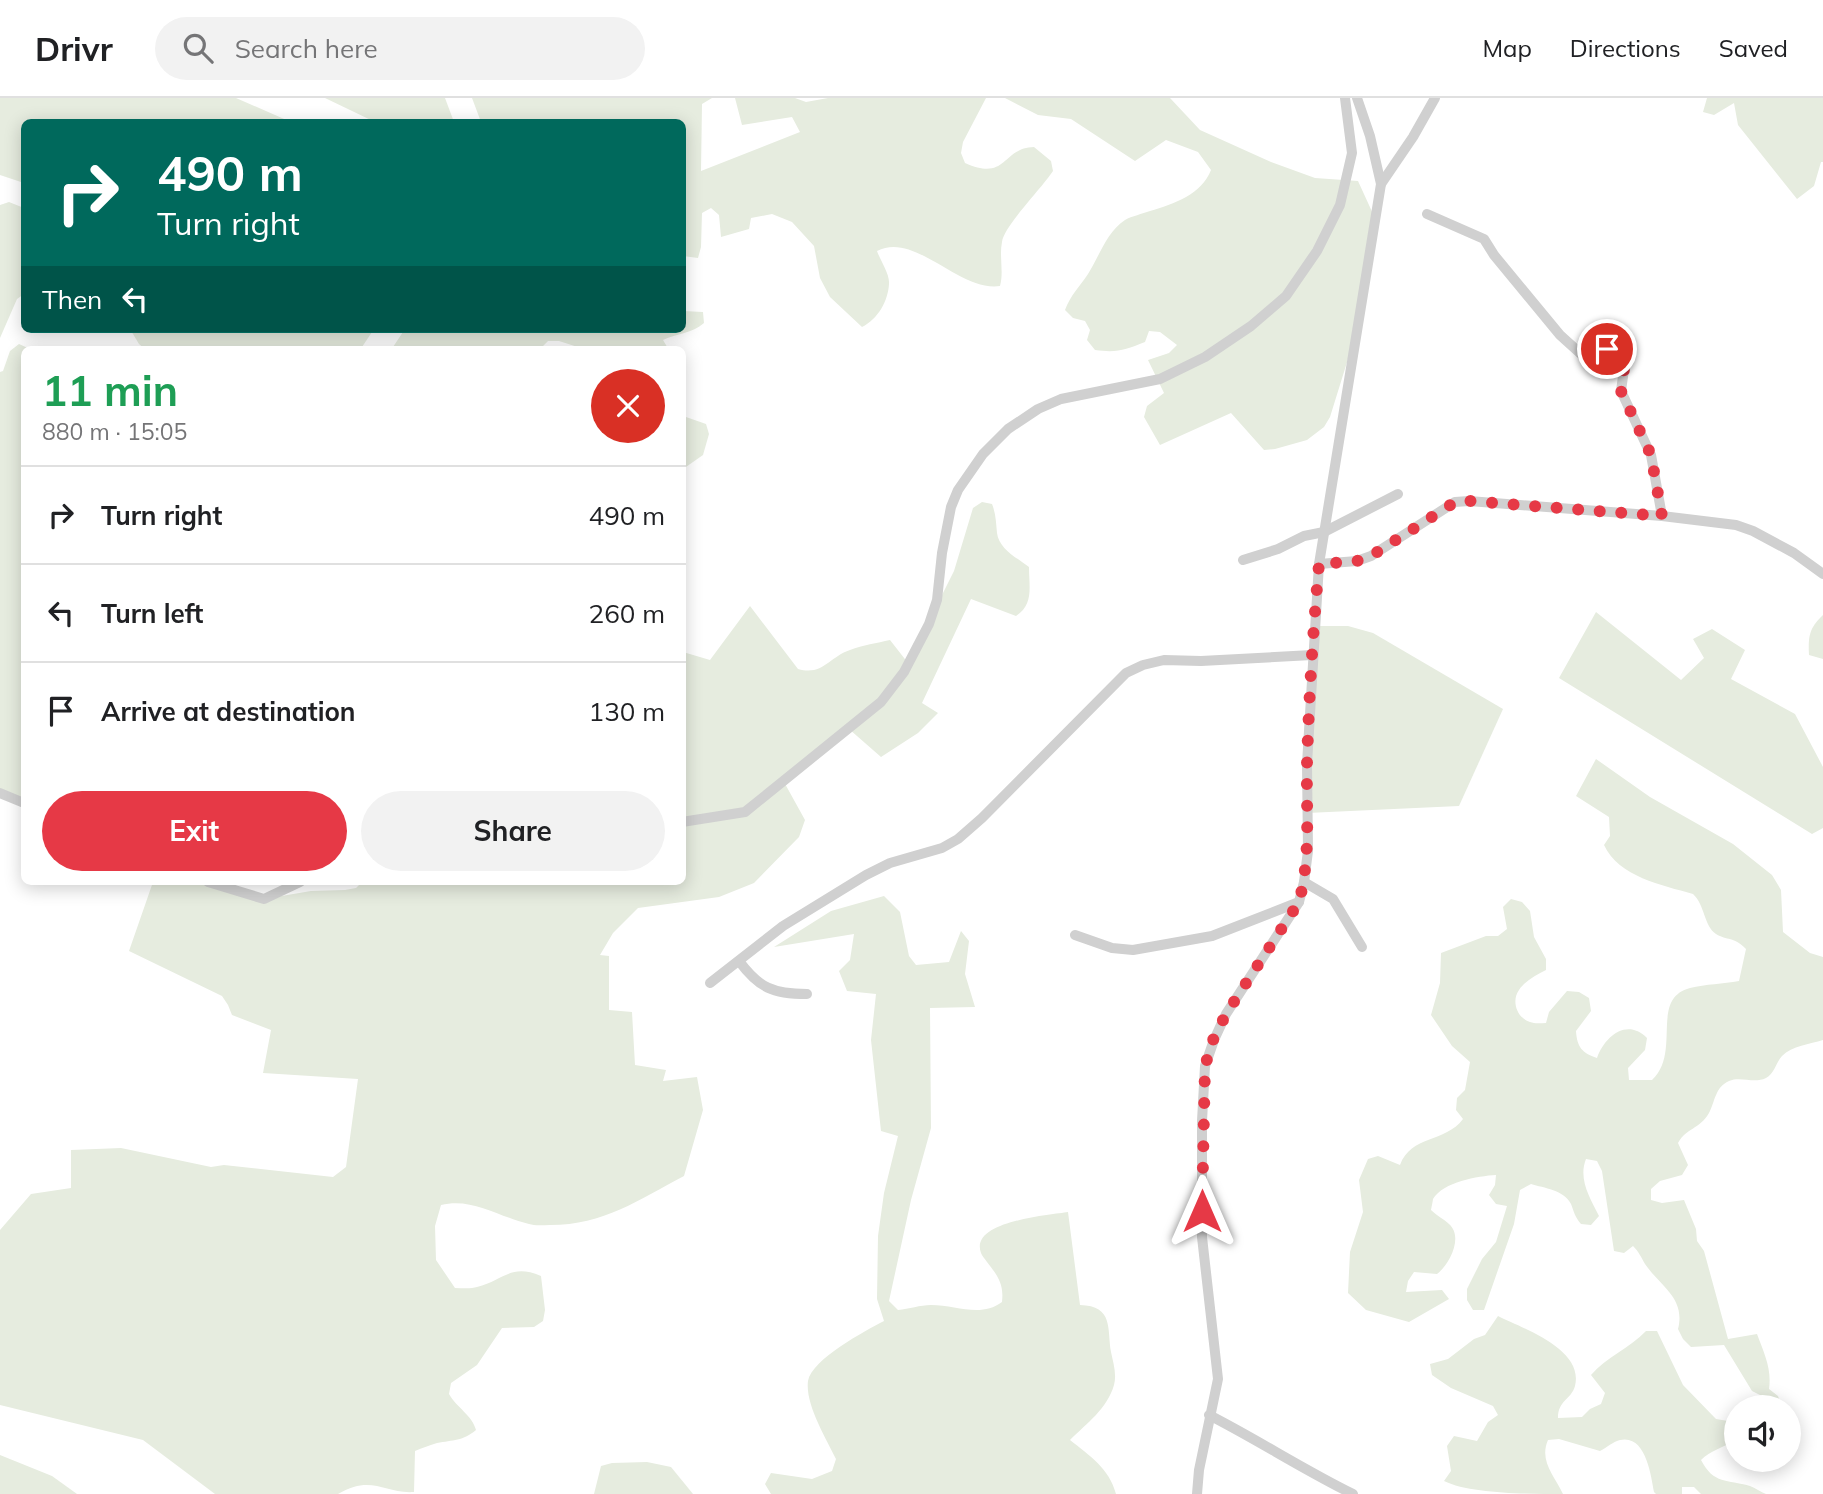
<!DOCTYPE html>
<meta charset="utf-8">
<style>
body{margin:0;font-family:Mulish,sans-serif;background:#f2f2f2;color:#202124;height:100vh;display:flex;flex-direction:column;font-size:26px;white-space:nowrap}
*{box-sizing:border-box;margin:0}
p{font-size:23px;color:#757577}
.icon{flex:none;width:38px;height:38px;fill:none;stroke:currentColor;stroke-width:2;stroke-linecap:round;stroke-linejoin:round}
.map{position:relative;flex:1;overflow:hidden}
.details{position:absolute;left:21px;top:248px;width:665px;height:539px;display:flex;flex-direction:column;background:#fff;border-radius:10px;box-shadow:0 4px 18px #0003}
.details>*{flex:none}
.hud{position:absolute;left:21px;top:21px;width:665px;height:214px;border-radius:10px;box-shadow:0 4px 18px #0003;background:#00695c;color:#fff;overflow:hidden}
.fabs{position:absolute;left:1724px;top:1297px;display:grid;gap:14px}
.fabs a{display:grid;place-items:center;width:77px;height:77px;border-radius:50%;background:#fff;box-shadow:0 4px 18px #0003;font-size:35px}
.pin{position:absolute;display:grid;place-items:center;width:60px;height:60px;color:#fff;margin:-30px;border:4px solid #fff;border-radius:50%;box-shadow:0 2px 7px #0007}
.me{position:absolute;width:77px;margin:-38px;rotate:0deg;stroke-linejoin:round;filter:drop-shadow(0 0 5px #0008)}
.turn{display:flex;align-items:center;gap:24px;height:147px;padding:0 21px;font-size:32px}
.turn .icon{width:91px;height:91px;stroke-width:2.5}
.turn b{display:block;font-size:49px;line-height:60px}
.then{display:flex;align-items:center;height:66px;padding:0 21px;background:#0003;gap:14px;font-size:26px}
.round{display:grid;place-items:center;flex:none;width:74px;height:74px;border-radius:37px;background:#f2f2f2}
.overview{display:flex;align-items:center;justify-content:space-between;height:119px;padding:0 21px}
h1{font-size:42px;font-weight:700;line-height:52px;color:#1e9e55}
.cta{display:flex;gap:14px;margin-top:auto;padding:14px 21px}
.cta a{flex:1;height:80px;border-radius:42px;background:#e63946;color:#fff;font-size:28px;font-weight:700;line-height:80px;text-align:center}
.cta a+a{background:#f2f2f2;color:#202124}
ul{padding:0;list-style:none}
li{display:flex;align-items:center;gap:21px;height:98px;padding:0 21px;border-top:2px solid #e0e0e0}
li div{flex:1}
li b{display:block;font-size:26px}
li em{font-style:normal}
header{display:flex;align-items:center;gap:42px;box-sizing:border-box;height:98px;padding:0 35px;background:#fff;border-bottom:2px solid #e0e0e0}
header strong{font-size:33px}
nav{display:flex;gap:38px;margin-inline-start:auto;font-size:24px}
.search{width:490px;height:63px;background:#f2f2f2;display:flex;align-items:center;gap:18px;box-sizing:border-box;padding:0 24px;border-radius:38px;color:#757577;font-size:26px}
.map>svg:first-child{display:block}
.green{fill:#e6ecdf}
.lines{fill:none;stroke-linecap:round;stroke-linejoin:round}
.minor{stroke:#d0d0d0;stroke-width:10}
.route{stroke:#e63946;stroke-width:12;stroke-dasharray:0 21.6}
</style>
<header>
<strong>Drivr</strong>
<div class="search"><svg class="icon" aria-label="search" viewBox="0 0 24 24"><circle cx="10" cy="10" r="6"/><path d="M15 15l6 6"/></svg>Search here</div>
<nav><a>Map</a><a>Directions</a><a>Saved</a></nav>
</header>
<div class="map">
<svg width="1823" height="1396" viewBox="0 0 1823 1396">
<rect width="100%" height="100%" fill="#fff"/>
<g class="green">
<path d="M0,0H236L291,24H24V85L0,77Z"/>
<path d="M325,0H445L454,24H375Z"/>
<path d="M472,0H712L702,6L701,73L800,34L792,19L742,27L735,0H795L806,4L828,0H986L963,44L961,55L965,65C1008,84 1001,50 1034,49L1051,63L1053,73C1042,90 1004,128 1002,144C999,159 1004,173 1000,188C959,194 915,133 877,153C880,162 890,176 889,186C888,203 878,221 862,229L830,199L820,180L814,148L792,124L772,116L751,120L749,131L721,139L719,117L711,110L702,115L701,149L698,160L683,158L682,24H481Z"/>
<path d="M1005,0H1170L1200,32L1271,64L1315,80L1358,83L1374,118L1357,232L1330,319L1324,329L1307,342L1275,351L1264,352L1231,315L1160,347L1144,319L1147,308L1164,295L1148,262L1169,255L1177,247L1160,234L1149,233L1145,244C1125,252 1117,255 1095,252L1087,242L1090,232L1085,223L1073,220L1065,212C1070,198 1080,188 1088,176C1100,157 1106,135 1125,122C1132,118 1142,116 1150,113C1174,106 1202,96 1211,72L1198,54L1166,42L1135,63L1071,21L1038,17Z"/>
<path d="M1707,0H1823V64H1821L1814,88L1797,101L1738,27L1734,5L1714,17L1703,14Z"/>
<path d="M9,104L24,110V196L17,201L0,240V107Z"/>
<path d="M683,213L703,214L704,225C692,236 677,235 663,242L669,252H587L559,243H548L539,252H391L405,231H656L659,234L682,231Z"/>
<path d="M130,231H374L360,252H146L139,246Z"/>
<path d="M19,246L30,251L24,252V705L0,695V274L3,273L10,253Z"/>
<path d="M686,319L706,326L709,336L703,357L683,371V322Z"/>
<path d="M982,404L992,406C996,416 996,425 997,435C999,451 1017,460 1029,469C1029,489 1034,506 1016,518L971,501L922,605L938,615L918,635L881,659L849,631L784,684L805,722L799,739L754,785L719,799L638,810L613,835L600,857L609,858V912L632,914L635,967L666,972L663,983L697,979L703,1012L684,1078C638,1102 604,1127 550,1127C543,1127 535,1128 529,1126C499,1119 472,1099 441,1107L435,1128L436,1162L455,1190C462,1190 471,1191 477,1189C504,1182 511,1165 541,1178L545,1212L543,1223L534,1229L502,1230L477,1267L451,1285L449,1296C457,1310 472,1317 476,1332C463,1343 453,1342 437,1345C430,1347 422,1350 415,1353L414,1394C384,1396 372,1376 338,1396H215L143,1342L0,1307V1132L31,1096L71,1090V1052L121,1050L211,1069L224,1067L333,1079L346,1069L358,981L263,975L271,932L232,917L228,907L222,898L129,853L153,784H208L264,801L311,793L345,792L356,790L362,784H682L683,554L710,562L750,508L798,571C823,578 829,559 850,552C863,547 877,545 890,542L908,565L954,473L973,410Z"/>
<path d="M1596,514L1681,582L1704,560L1693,541L1712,531L1745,552L1731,581L1795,616L1823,669V730L1812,736L1559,580Z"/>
<path d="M1823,517V561L1809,557C1808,539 1809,530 1823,517Z"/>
<path d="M1314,528H1348L1373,535L1503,611L1459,708L1307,715Z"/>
<path d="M1596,661L1650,699L1733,746L1772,777L1781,792L1783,834L1810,855L1823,859V942C1810,946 1792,948 1782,958C1776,964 1775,975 1766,980C1754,986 1741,978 1729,983C1715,989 1715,1004 1709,1015C1699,1032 1687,1029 1678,1045L1688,1067L1682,1077L1660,1083L1651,1091V1102L1662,1105L1684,1102L1696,1131L1697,1143L1704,1153L1728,1241L1757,1236C1764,1255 1772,1271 1769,1291L1778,1298L1782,1309H1763L1766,1300L1752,1293L1724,1247L1691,1249L1683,1241L1678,1231C1686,1200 1660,1188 1645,1166C1641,1159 1639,1154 1633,1148L1624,1155L1614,1153L1602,1073L1597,1063L1586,1061C1578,1081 1590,1100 1599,1118L1591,1127L1581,1126C1575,1119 1574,1114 1571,1106C1564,1092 1544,1090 1531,1086L1520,1092L1514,1126L1484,1212H1473L1467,1202V1191L1482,1161L1496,1144L1507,1108L1496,1106L1489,1097L1495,1087L1496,1077C1478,1078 1443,1084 1433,1101C1433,1102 1431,1112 1431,1112C1437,1118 1444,1121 1449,1126C1464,1139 1449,1167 1437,1176L1414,1174L1408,1183L1406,1194L1442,1192L1449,1201L1409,1224L1366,1212L1348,1195L1350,1154L1363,1114L1359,1082L1368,1061L1378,1058L1400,1067C1411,1037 1445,1045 1463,1021L1456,1012L1457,1000L1465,992L1470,964L1452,948L1431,917L1440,885L1441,855L1486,838H1498L1507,831L1503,809L1511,801L1522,804L1530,813L1534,839L1546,861V872C1536,877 1525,883 1519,892C1511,903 1517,920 1530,924C1535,926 1541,925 1546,925L1549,914L1567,893L1579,894L1589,900L1591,913L1576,933C1577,949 1582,955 1597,960C1605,938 1627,920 1647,940L1645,952L1628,970L1629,982H1652C1682,954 1649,901 1690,890C1706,886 1723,886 1739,883L1746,851C1734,838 1727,843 1716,836C1704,828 1705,807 1693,796C1662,787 1619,779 1604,747L1610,738L1609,719L1576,698Z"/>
<path d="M884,798L900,814L909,858L916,867L949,864L961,833L969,843L965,876L975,909L930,910L931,1030L911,1102L889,1203L898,1212C909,1211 920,1207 931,1207C956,1207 981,1220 1002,1204C1004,1186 998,1178 987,1164C985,1161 982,1158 981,1155C969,1123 1050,1117 1068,1114L1080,1207C1114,1208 1107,1231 1111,1254C1113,1264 1117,1276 1114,1287C1107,1311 1087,1325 1070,1342C1090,1358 1109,1370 1116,1396H771L765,1386L771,1375L812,1381L832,1373L836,1361C826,1340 805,1306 808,1283C812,1261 865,1233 884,1223L877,1201L878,1138L884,1095L898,1038L881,1033L871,942L876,896L847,893L839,873L850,862L854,836L774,849L831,813Z"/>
<path d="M1498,1218C1524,1231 1584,1251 1575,1288C1571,1302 1558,1302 1558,1320L1582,1319L1590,1311L1601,1306L1605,1295L1591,1277C1606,1259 1630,1250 1646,1233H1657L1683,1287L1716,1321L1728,1323L1736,1318V1342C1724,1349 1710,1353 1701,1362C1714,1387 1727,1381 1750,1388C1755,1390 1761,1394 1766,1396H1701L1694,1389H1682V1396H1656L1654,1394C1651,1378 1646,1336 1620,1342C1614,1343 1606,1350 1600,1353L1559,1341L1548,1342C1539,1363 1554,1377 1563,1396C1529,1396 1470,1396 1444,1383L1451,1373L1447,1348L1454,1338L1477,1343L1488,1324L1498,1317L1493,1308L1451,1290L1432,1277L1430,1266L1448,1261L1474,1241L1485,1237Z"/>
<path d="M0,1357L52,1378L77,1396H0Z"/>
<path d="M647,1364L671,1369L693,1396H594L601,1368L612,1365Z"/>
</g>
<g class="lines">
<g class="minor">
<path d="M1381,86L1413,39L1435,0"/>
<path d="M1427,116L1484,141L1494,157L1560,237L1581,256L1594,250L1607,251L1624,271L1621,293L1651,357L1662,418"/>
<path d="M1243,462L1278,451L1304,438L1324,434L1398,396"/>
<path d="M1319,466L1357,463L1371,458L1455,404L1469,403L1662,418L1736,427L1753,433L1794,455L1823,476"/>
<path d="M0,695L24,705"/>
<path d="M682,724L745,714L881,604L904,574L929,526L937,502L942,455L951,409L958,392L983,356L1008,331L1038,311L1061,301L1160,281L1205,259L1251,228L1286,198L1317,153L1340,107L1352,55L1345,0"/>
<path d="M208,784L264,801L300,784"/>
<path d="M1304,784L1333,801L1362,849"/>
<path d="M1075,837L1112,850L1133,852L1212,838L1299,804"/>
<path d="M739,863C759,890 773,896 807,896"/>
<path d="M710,885L783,828L866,777L890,765L942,750L958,741L982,720L1126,575L1143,567L1164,562L1201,563L1312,557"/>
<path d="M1209,1317C1258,1342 1304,1372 1353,1396"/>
<path d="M1197,1396L1199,1372L1218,1281L1202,1139V1023L1205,968L1214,942L1226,916L1299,804L1304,784L1308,753L1307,666L1319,466L1381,86L1370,38L1357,0"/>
</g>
</g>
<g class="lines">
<path class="route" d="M1202,1113L1205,968L1213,942L1226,916L1299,804C1311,758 1306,712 1307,665C1309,598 1313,532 1319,466L1357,463L1371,458L1455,404L1469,403L1662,418L1651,357L1621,293L1624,271L1607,251"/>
</g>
</svg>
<div class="fabs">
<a><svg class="icon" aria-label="sound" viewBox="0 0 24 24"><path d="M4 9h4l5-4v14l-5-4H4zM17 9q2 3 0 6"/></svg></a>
</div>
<div class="pin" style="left:1607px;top:251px;background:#d93025"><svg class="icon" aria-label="arrive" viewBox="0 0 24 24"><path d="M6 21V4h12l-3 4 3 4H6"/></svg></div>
<svg class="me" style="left:1202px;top:1113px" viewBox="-20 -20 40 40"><path d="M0-17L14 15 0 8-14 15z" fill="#e63946" stroke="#fff" stroke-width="4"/></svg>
<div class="hud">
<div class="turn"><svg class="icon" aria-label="right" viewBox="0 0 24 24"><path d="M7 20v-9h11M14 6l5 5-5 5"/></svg><div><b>490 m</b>Turn right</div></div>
<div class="then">Then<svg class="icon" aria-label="left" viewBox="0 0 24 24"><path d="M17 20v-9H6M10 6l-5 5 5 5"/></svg></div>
</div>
<section class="details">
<div class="overview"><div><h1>11 min</h1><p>880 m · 15:05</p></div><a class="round" style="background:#d93025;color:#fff"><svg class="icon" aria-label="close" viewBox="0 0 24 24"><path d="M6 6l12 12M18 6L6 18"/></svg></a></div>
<ul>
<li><svg class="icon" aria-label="right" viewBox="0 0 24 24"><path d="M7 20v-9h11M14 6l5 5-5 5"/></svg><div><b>Turn right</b></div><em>490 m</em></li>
<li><svg class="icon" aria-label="left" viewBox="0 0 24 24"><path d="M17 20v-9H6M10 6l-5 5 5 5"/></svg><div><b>Turn left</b></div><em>260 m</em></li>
<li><svg class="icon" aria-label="arrive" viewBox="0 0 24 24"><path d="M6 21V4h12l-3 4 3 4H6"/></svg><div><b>Arrive at destination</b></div><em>130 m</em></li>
</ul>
<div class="cta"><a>Exit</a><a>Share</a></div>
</section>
</div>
